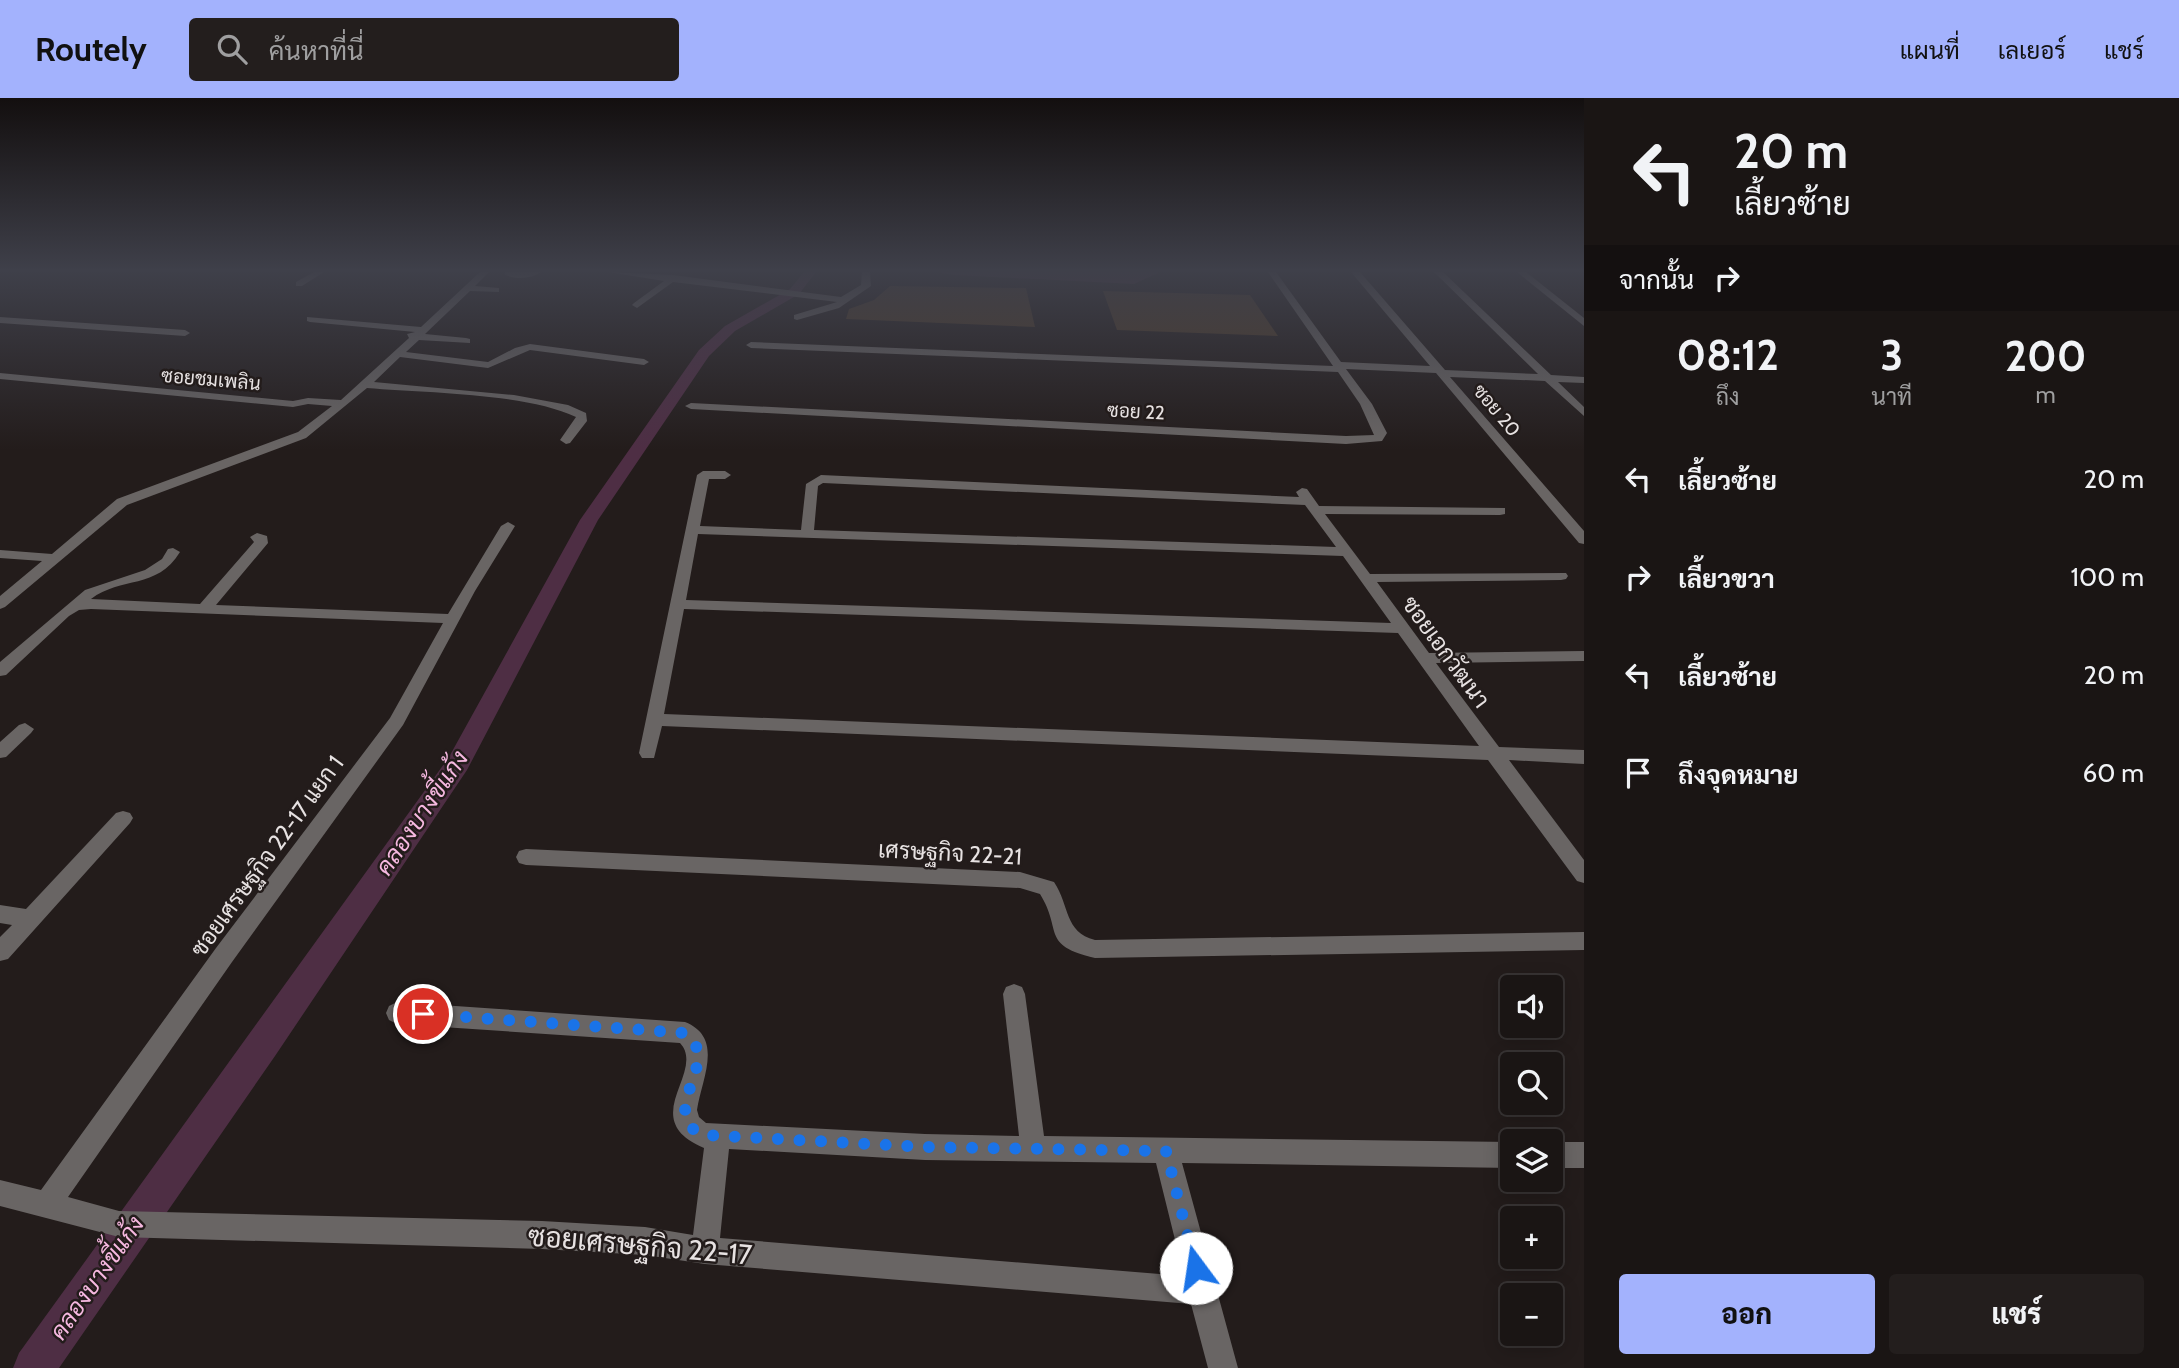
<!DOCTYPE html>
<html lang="th">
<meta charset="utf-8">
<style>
body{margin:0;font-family:Cabin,Sarabun,sans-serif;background:#231e1d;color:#f1f3f6;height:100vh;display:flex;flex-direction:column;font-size:26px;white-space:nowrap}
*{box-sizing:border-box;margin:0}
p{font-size:23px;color:#9f9fa0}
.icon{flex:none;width:38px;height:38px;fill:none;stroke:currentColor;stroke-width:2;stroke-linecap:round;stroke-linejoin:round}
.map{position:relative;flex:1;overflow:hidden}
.drawer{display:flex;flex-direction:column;background:#1a1514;width:595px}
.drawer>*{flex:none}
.top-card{background:#1a1514;color:#f1f3f6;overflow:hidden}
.controls{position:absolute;left:1500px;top:877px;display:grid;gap:14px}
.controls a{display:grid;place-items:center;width:63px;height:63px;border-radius:7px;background:#1a1514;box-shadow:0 4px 18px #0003,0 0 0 2px #383434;font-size:35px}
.pin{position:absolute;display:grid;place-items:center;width:60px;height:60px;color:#fff;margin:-30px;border:4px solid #fff;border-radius:50%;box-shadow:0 2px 7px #0007}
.me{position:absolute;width:77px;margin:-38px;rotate:346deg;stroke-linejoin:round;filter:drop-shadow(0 0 5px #0008)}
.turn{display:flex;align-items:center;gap:24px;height:147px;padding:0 35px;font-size:32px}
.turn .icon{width:91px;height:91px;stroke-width:2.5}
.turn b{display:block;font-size:49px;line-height:60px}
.then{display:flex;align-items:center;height:66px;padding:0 35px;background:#0003;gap:14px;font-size:26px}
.eta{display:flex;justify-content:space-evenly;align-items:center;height:119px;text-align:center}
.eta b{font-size:42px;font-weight:800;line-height:49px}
.button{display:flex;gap:14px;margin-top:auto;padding:14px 35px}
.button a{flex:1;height:80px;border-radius:7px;background:#a3b2fd;color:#111;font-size:28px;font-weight:800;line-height:80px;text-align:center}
.button a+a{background:#231e1d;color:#f1f3f6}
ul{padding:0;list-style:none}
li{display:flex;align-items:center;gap:21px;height:98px;padding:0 35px}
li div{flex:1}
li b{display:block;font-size:26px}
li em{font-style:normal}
header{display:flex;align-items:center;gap:42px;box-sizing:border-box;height:98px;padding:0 35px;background:#a3b2fd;color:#111}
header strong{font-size:33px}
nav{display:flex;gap:38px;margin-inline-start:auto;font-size:24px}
.search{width:490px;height:63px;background:#231e1d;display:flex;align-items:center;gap:18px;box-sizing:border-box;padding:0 24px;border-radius:7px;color:#9f9fa0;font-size:26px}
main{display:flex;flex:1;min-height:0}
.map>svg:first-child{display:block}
.green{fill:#4f3b26}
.water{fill:#4e2e44}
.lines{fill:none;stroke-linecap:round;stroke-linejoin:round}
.canal{fill:#4e2e44;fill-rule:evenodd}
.minor{fill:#696564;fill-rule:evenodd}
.route{stroke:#1a73e8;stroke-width:12;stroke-dasharray:0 21.6}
.labels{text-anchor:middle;stroke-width:5;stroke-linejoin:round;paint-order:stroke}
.far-street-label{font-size:19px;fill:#e7e2e2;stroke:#231c1b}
.street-label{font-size:23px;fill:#e7e2e2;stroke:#231c1b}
.water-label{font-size:24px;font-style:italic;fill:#f6b8e0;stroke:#231c1b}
.near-street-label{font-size:28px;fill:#e7e2e2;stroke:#231c1b}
</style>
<header>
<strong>Routely</strong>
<div class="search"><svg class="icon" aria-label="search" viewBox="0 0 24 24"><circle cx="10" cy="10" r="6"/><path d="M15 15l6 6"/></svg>ค้นหาที่นี่</div>
<nav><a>แผนที่</a><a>เลเยอร์</a><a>แชร์</a></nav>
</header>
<main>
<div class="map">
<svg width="1584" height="1270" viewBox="0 0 1584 1270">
<rect width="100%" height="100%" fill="#231c1b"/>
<g class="green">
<path d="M890,188L1026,190L1035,229L846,221L849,211L874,202Z"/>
<path d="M1103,193L1250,197L1278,238L1117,232Z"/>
</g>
<path class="water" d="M937,174H1158V175L1134,186L954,177Z"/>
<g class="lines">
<path class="canal" d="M804,174H816L799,196L735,233L709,258L598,422L467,672L275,958L59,1270H13L19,1255L449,659L580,422L699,252L725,228L790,191Z"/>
<g class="minor">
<path d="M314,174H324L302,188H296V184Z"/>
<path d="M480,174H489L475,188L499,190V194L470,193L425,236L466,240L470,241V245L419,242L406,254L488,264L515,250L530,246L644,261L649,264L644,267L530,252L488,270L400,259L374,284L514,297L568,307L586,315L587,323L570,345L566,346L560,342L576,319C525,295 426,295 367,290L306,340L127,407L5,509L0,511V498L42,463L0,460V452L52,456L117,401L298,334L332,308L308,306L293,309L0,281V275L293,303L308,300L341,302L409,240L407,236L415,234L310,224L307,223V219L421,229Z"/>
<path d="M505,174H541C532,181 514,182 504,176Z"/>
<path d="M608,174L673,177L841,199L861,187L862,174H870L871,188L839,210L797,222L794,221V217L837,204L673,184L637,210L632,207L634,205L664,183Z"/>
<path d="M1268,174H1276L1341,264L1430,268L1351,174H1360L1445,272L1538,276L1434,174H1443L1551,277L1584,279V285L1558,284L1584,309V318L1545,283L1450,279L1584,433V446L1579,445L1436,275L1346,271L1372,306L1387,335L1382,343L1346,346L691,311L685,308L691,305L1346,338L1374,337L1360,306L1338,274L751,250L746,247L751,244L1333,268Z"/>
<path d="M1517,174H1526L1584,220V228Z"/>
<path d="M0,219L185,232L190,235L185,238L0,225Z"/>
<path d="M703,373H725L731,377L725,381H709L700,428L801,432L806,386L821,377L1299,399L1296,394L1302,390L1307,391L1319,408L1505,410V416L1500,417L1325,416L1370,476L1566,475L1568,478L1566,481L1561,482L1377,484L1429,555L1584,553V563L1436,565L1499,649L1584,652V666L1509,662L1584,762V785L1577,783L1488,662L662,628L654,660H642L639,655L697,377ZM823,385L1305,407L1336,449L814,432L818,388ZM698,436L1343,458L1391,525L686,502ZM684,511L1398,535L1479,648L664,616Z"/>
<path d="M508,424L515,428L475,493L403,627L232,864L68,1099L119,1113L542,1123L645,1129L693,1137L704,1050C635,1021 707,974 680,945L397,926L389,922L386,915L389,908L397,904L685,924C725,940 701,982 697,1012L699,1019L706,1025L925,1036L1019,1038L1003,896L1006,889L1014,886L1022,889L1025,896L1044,1038L1512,1044V1070L1182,1065L1238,1270H1208L1191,1206L705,1166L645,1157L542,1151L119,1139L0,1108V1082L41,1092L216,850L390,620L443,525L91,511L79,512L69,518L6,577L0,578V564L85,492L145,472L162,461L168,451L173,450L180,454C157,492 121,478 91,501L200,506L254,444L250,439L257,435L267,438L268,445L216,507L448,516L501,428ZM729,1051L925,1062L1156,1065L1184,1178L720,1140Z"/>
<path d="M25,625L34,631L31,635L6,659L0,660V644L19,627Z"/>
<path d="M123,713L130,715L133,720L130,725L8,861L0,863V839L12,827L0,825V807L26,811L116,715Z"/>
<path d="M526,751L1020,774L1054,784C1070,808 1064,834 1095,842L1584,834V852L1095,860C1040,847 1063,833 1040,796L1020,790L526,767L519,765L516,759L519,753Z"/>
<rect x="1550" y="1044" width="34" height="26"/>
</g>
</g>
<linearGradient id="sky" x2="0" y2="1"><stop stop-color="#130f0f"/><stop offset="0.49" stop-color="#3f404a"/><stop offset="1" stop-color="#3f404a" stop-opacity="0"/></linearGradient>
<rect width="1584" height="352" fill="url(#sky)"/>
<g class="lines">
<path class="route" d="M423,916L685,935C718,959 676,995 687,1023C689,1030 698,1034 704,1037L925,1049L1166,1053L1196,1170"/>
</g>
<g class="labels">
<g class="far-street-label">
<text transform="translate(211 281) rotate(5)" y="7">ซอยชมเพลิน</text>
<text transform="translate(1497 312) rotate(50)" y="7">ซอย 20</text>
<text transform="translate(1136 313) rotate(3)" y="7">ซอย 22</text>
</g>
<g class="street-label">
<text transform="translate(1446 554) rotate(54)" y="8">ซอยเอกวัฒนา</text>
<text transform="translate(950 755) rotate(3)" y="8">เศรษฐกิจ 22-21</text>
<text transform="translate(267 758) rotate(-54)" y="8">ซอยเศรษฐกิจ 22-17 แยก 1</text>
</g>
<g class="water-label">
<text transform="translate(422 715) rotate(-56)" y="8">คลองบางขี้แก้ง</text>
<text transform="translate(97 1180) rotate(-55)" y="8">คลองบางขี้แก้ง</text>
</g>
<g class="near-street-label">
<text transform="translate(640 1147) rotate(5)" y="10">ซอยเศรษฐกิจ 22-17</text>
</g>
</g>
</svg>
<div class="controls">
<a><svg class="icon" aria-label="sound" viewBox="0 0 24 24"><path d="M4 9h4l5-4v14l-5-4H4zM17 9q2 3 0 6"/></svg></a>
<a><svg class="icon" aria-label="search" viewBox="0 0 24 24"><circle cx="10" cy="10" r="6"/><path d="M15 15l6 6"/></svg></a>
<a><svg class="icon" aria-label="layers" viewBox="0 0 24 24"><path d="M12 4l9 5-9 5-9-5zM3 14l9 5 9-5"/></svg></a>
<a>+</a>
<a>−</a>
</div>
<div class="pin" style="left:423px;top:916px;background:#d93025"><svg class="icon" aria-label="arrive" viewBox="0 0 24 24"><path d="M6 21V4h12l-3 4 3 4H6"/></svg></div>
<svg class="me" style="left:1196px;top:1170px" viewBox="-20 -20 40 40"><circle r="19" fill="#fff"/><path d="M0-13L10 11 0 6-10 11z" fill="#1a73e8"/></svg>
</div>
<section class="drawer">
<div class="top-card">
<div class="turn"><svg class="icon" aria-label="left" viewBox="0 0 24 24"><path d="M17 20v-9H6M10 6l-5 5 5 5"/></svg><div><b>20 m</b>เลี้ยวซ้าย</div></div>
<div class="then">จากนั้น<svg class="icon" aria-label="right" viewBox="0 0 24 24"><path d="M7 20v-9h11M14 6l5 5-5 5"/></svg></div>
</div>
<div class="eta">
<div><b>08:12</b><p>ถึง</p></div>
<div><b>3</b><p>นาที</p></div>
<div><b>200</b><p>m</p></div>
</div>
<ul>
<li><svg class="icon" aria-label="left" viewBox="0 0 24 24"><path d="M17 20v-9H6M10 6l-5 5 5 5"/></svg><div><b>เลี้ยวซ้าย</b></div><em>20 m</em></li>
<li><svg class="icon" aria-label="right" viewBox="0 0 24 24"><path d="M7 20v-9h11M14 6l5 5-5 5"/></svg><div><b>เลี้ยวขวา</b></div><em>100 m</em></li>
<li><svg class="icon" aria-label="left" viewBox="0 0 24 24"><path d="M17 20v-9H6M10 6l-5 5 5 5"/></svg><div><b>เลี้ยวซ้าย</b></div><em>20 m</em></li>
<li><svg class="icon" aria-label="arrive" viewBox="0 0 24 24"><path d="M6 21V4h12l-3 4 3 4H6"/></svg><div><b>ถึงจุดหมาย</b></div><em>60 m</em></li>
</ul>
<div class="button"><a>ออก</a><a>แชร์</a></div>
</section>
</main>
